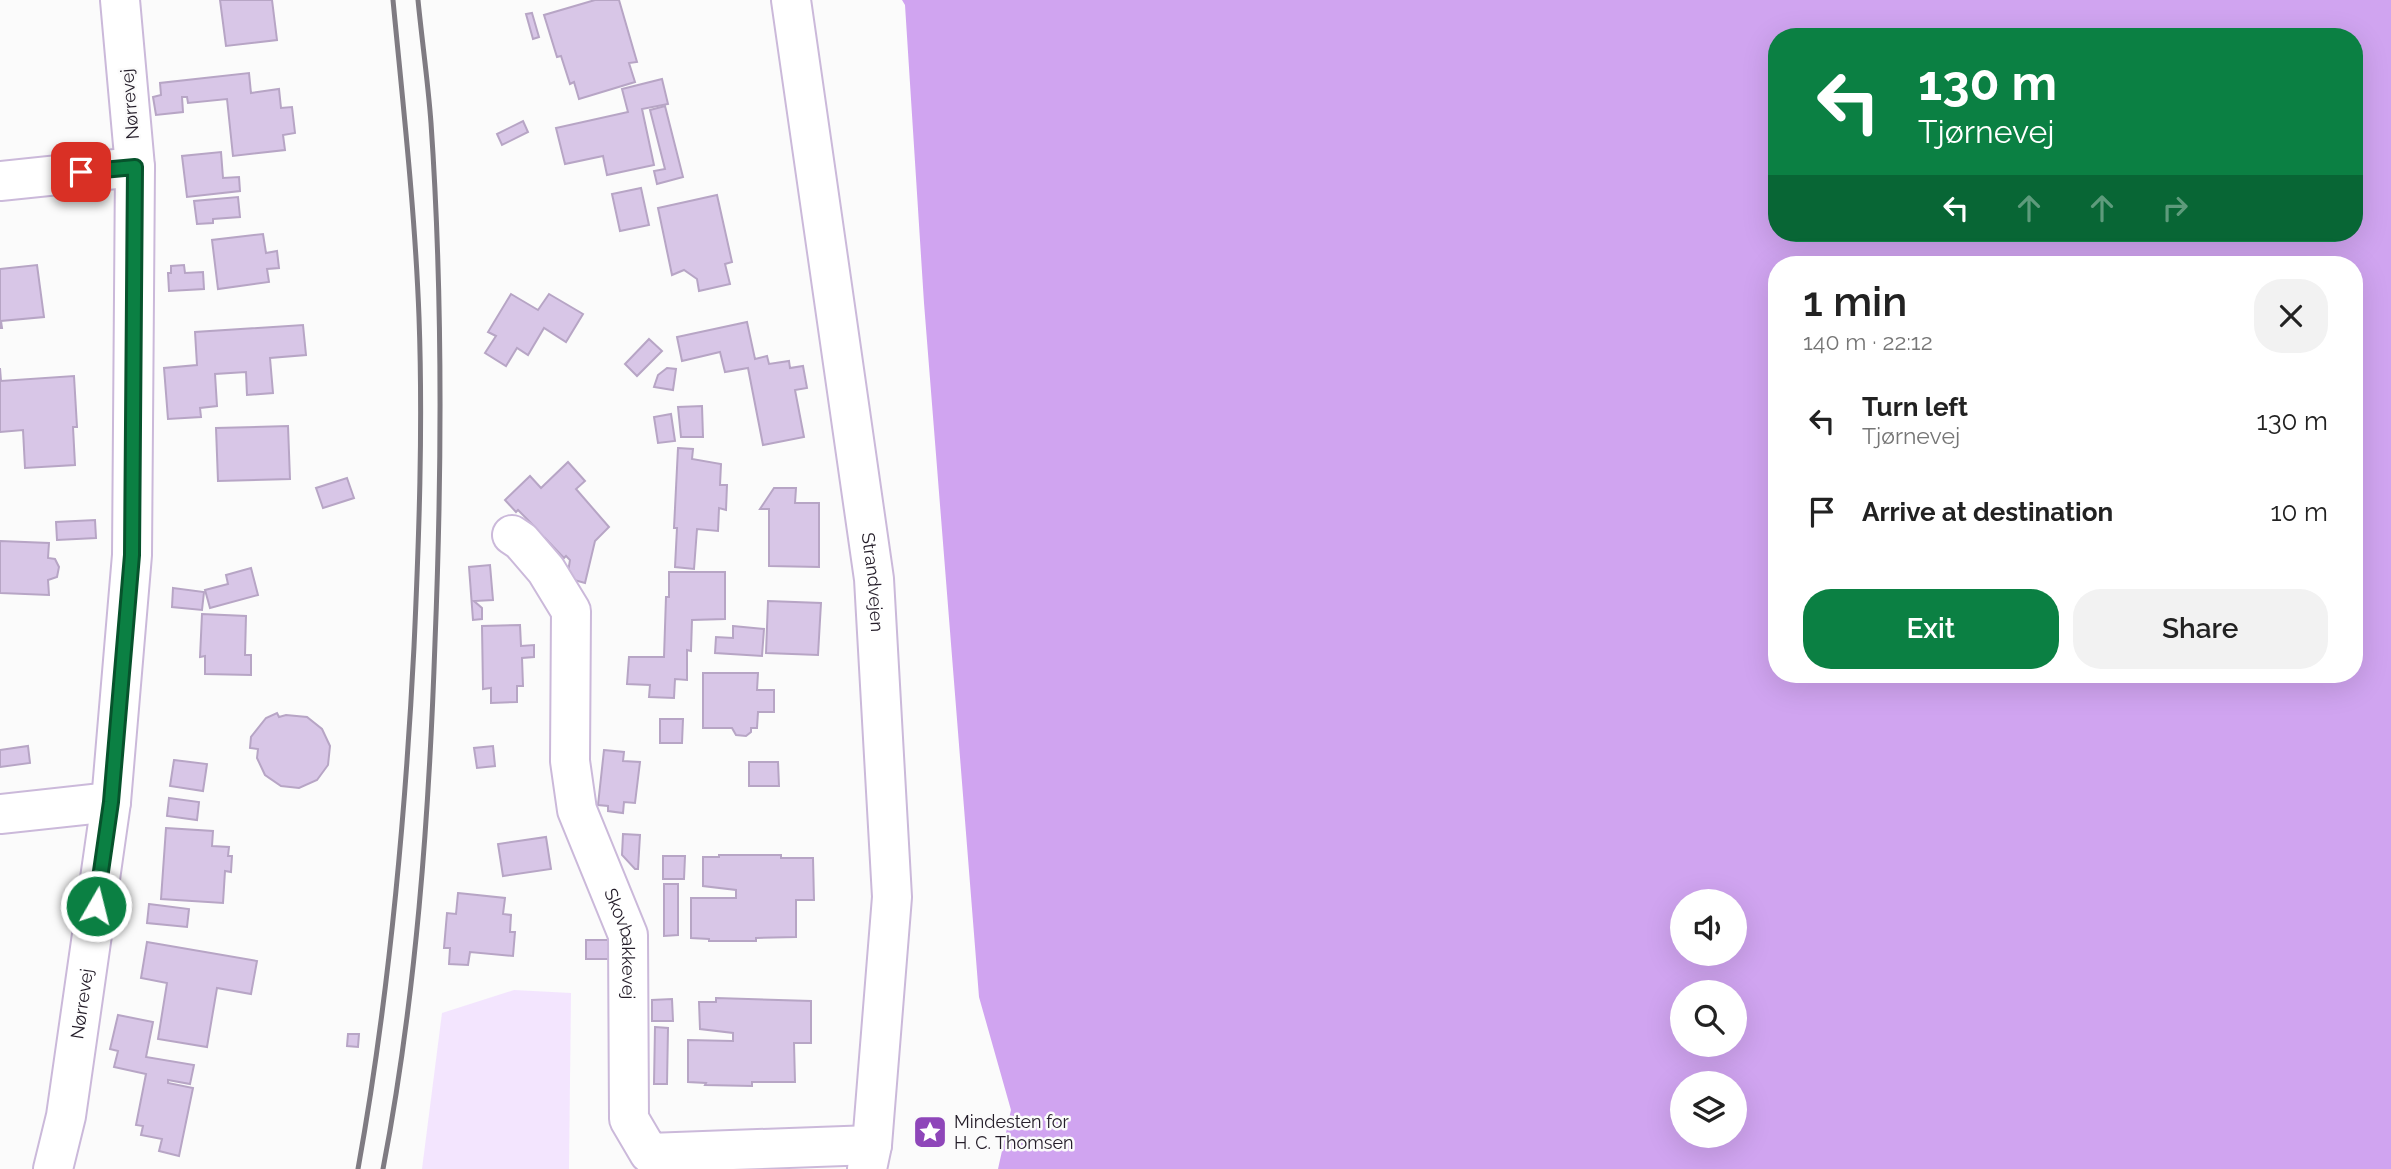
<!DOCTYPE html>
<meta charset="utf-8">
<style>
body{margin:0;font-family:Raleway,sans-serif;background:#f2f2f2;color:#222;height:100vh;display:flex;flex-direction:column;font-size:26px;white-space:nowrap}
*{box-sizing:border-box;margin:0}
p{font-size:23px;color:#767676}
.icon{flex:none;width:38px;height:38px;fill:none;stroke:currentColor;stroke-width:2;stroke-linecap:round;stroke-linejoin:round}
.map{position:relative;flex:1;overflow:hidden}
.details{position:absolute;left:1768px;top:256px;width:595px;height:427px;display:flex;flex-direction:column;background:#fff;border-radius:28px;box-shadow:0 7px 28px #0002}
.details>*{flex:none}
.top-card{position:absolute;left:1768px;top:28px;width:595px;height:214px;border-radius:28px;box-shadow:0 7px 28px #0002;background:#0b8043;color:#fff;overflow:hidden}
.tools{position:absolute;left:1670px;top:889px;display:grid;gap:14px}
.tools a{display:grid;place-items:center;width:77px;height:77px;border-radius:50%;background:#fff;box-shadow:0 7px 28px #0002;font-size:35px}
.pin{position:absolute;display:grid;place-items:center;width:60px;height:60px;color:#fff;margin:-30px;border-radius:14px;box-shadow:0 4px 10px #0006}
.me{position:absolute;width:77px;margin:-38px;rotate:8deg;stroke-linejoin:round;filter:drop-shadow(0 0 5px #0008)}
.turn{display:flex;align-items:center;gap:24px;height:147px;padding:0 35px;font-size:32px}
.turn .icon{width:91px;height:91px;stroke-width:2.5}
.turn b{display:block;font-size:49px;line-height:60px}
.lanes{display:flex;align-items:center;height:66px;padding:0 35px;background:#0003;justify-content:center;gap:35px;direction:ltr}
.lanes .off{opacity:.35}
.round{display:grid;place-items:center;flex:none;width:74px;height:74px;border-radius:28px;background:#f2f2f2}
.headline{display:flex;align-items:center;justify-content:space-between;height:119px;padding:0 35px}
h1{font-size:42px;font-weight:600;line-height:52px}
.button{display:flex;gap:14px;margin-top:auto;padding:14px 35px}
.button a{flex:1;height:80px;border-radius:28px;background:#0b8043;color:#fff;font-size:28px;font-weight:600;line-height:80px;text-align:center}
.button a+a{background:#f2f2f2;color:#222}
ul{padding:0;list-style:none}
li{display:flex;align-items:center;gap:21px;height:91px;padding:0 35px}
li div{flex:1}
li b{display:block;font-size:26px}
li em{font-style:normal}
.map>svg:first-child{display:block}
.green{fill:#f3e5fe}
.water{fill:#d0a4f0;fill-rule:evenodd}
.building{fill:#d8c6e7;stroke:#b7a5c5;stroke-width:2}
.lines{fill:none;stroke-linecap:round;stroke-linejoin:round}
.minor-casing{stroke:#cbb9da;stroke-width:42}
.secondary-casing{stroke:#cbb9da;stroke-width:42}
.minor{stroke:#fff;stroke-width:38}
.secondary{stroke:#fff;stroke-width:38}
.rail{stroke:#7f7b82;stroke-width:5}
.route-casing{stroke:#07532c;stroke-width:18}
.route{stroke:#0b8043;stroke-width:12}
.labels{text-anchor:middle;stroke-width:5;stroke-linejoin:round;paint-order:stroke}
.street-label{font-size:18px;fill:#241d29;stroke:#fbfbfb}
.poi-label{font-size:18px;fill:#241d29;stroke:#fbfbfb;text-anchor:start}
</style>
<div class="map">
<svg width="2391" height="1169" viewBox="0 0 2391 1169">
<rect width="100%" height="100%" fill="#fbfbfb"/>
<path class="green" d="M514,990L571,993L569,1169H422L442,1013Z"/>
<path class="water" d="M902,0H2391V1169H998L1011,1110L979,997L924,303L905,5ZM1776,37H2354V233H1776ZM1776,264H2354V674H1776ZM1682,901H1734V954H1682ZM1682,992H1734V1045H1682ZM1682,1083H1734V1136H1682Z"/>
<g class="building">
<path d="M220,0H272L277,40L226,46Z"/>
<path d="M595,0H619L637,62L629,63L635,82L579,99L574,82L570,84L561,56L557,57L544,15Z"/>
<path d="M532,13L539,37L533,39L526,14Z"/>
<path d="M249,73L251,93L279,89L281,108L292,107L295,133L283,135L285,150L233,156L227,99L188,103L187,97H182L183,112L156,115L153,97L161,95L160,83Z"/>
<path d="M662,79L668,104L642,109L654,165L607,175L603,156L565,164L556,128L628,112L622,89Z"/>
<path d="M665,106L683,177L657,184L654,171L665,169L650,110Z"/>
<path d="M523,121L528,132L502,145L497,134Z"/>
<path d="M221,152L223,178L239,177L240,191L187,197L182,156Z"/>
<path d="M641,188L649,225L620,231L612,194Z"/>
<path d="M717,195L732,262L725,264L730,284L699,291L697,279L684,270L672,275L658,208Z"/>
<path d="M238,197L240,217L213,219V223L197,224L194,201Z"/>
<path d="M263,234L266,253L277,251L279,268L267,269L269,282L218,289L212,240Z"/>
<path d="M37,265L44,317L1,321L2,328H0V269Z"/>
<path d="M184,265L185,273L203,272L204,289L169,291L168,273H171V266Z"/>
<path d="M511,294L538,310L549,294L583,314L566,342L544,328L528,355L517,348L506,366L485,353L496,336L488,332Z"/>
<path d="M747,322L755,359L767,356L769,364L789,361L790,368L803,366L807,388L795,390L804,437L763,445L748,368L725,372L720,352L682,361L677,337Z"/>
<path d="M303,325L306,355L270,358L273,393L247,395L246,372L215,374L217,406L200,408L201,417L168,419L164,368L197,365L195,332Z"/>
<path d="M649,339L662,351L637,376L625,364Z"/>
<path d="M0,368L1,381L74,376L77,427H73L75,465L25,468L23,430L0,432Z"/>
<path d="M667,368L676,369L673,390L654,387L658,375Z"/>
<path d="M702,406L703,437H681L678,407Z"/>
<path d="M671,414L675,441L658,443L654,417Z"/>
<path d="M288,426L290,479L218,481L216,428Z"/>
<path d="M678,448L693,449L692,459L721,464L720,485H727L726,510L719,508L718,531L697,529L694,569L675,567L677,528H674Z"/>
<path d="M568,462L585,481L576,489L609,527L595,541L585,583L567,578L570,560L566,556L564,558L545,538L542,540L532,529L535,527L518,510L516,512L505,500L530,476L541,488Z"/>
<path d="M347,478L354,498L323,508L316,488Z"/>
<path d="M774,488H796L795,503H819V567L769,566V509H760Z"/>
<path d="M95,520L96,538L57,540L56,522Z"/>
<path d="M0,541L49,543L48,558L55,559L59,567L57,577L48,580L49,595L0,593Z"/>
<path d="M490,565L493,600L474,601L482,608V619L473,620L469,567Z"/>
<path d="M251,568L258,595L210,608L205,590L228,584L226,575Z"/>
<path d="M669,572H725V619L692,620L691,651L687,650V680L675,679L674,698L649,697L650,685L627,684L629,657H664L666,597H669Z"/>
<path d="M173,588L204,592L202,610L172,607Z"/>
<path d="M768,601L821,603L818,655L766,653Z"/>
<path d="M202,614L246,616L245,655H251V675L205,674V656L200,657Z"/>
<path d="M520,625L521,646L534,645V657L522,658L523,686H517V702L491,703V688L483,689L482,626Z"/>
<path d="M733,626L764,629L762,656L715,653L716,637L733,638Z"/>
<path d="M703,673H758L757,690H774V712H758L757,728H751V732L746,736L736,735L732,728H703Z"/>
<path d="M277,713L279,717L286,715L307,717L322,729L330,746L328,765L317,780L299,788L281,786L265,775L257,758L258,749L250,748L251,737L266,718Z"/>
<path d="M660,719H683L682,743H660Z"/>
<path d="M28,746L30,763L0,767V750Z"/>
<path d="M493,746L495,766L477,768L474,748Z"/>
<path d="M604,750L624,752L623,761L640,762L635,803L624,802L623,813L608,811V806L598,805Z"/>
<path d="M174,760L207,764L203,791L170,786Z"/>
<path d="M749,762H778L779,786H749Z"/>
<path d="M169,798L199,802L197,820L167,816Z"/>
<path d="M166,828L213,831L212,846L229,847L228,856H232L231,872L225,871L223,903L161,899Z"/>
<path d="M623,834L640,835L638,869H635L622,855Z"/>
<path d="M546,837L551,869L503,876L498,844Z"/>
<path d="M719,855H781V858H813L814,900H796V937L756,938V941H709V939L691,938V898H736V890L703,886V857H719Z"/>
<path d="M663,856H685L684,879H663Z"/>
<path d="M664,884H678V935L664,936Z"/>
<path d="M458,893L505,898L503,914L511,915L510,932H515L513,956L470,952L468,965L449,964L450,948H444L447,913L456,914Z"/>
<path d="M149,904L189,909L187,927L147,923Z"/>
<rect x="586" y="940" width="25" height="19"/>
<path d="M147,942L257,961L251,994L217,988L207,1047L158,1039L167,983L141,978Z"/>
<path d="M716,998L811,1001V1043H794L795,1082H752V1086L705,1085L706,1083L688,1082V1040L733,1041V1033L700,1029L699,1002H716Z"/>
<path d="M672,999L673,1021H652V1000Z"/>
<path d="M118,1015L153,1022L146,1057L194,1065L190,1084L168,1080V1083L193,1088L179,1156L159,1151L162,1139L141,1135L143,1126L136,1125L146,1074L114,1067L118,1051L110,1049Z"/>
<path d="M655,1027L668,1028L667,1084H654Z"/>
<path d="M348,1034H359L358,1047L347,1046Z"/>
</g>
<g class="lines">
<g class="minor-casing">
<g id="minor">
<path d="M0,181L135,167"/>
<path id="s1" d="M512,535L521,541L546,570L571,611L570,761L577,810L628,935L629,1119L649,1153L872,1145"/>
<path d="M0,814L111,802"/>
<path id="s2" d="M53,1169L66,1116L111,802L132,555L135,167L120,0"/>
</g>
</g>
<g class="secondary-casing">
<g id="secondary">
<path id="s3" d="M791,0L874,579L892,897L872,1145L867,1169"/>
</g>
</g>
<use href="#minor" class="minor"/>
<use href="#secondary" class="secondary"/>
<g class="rail">
<path d="M358,1169C389,997 405,822 414,647C419,538 423,427 419,317C415,211 403,105 393,0"/>
<path d="M383,1169C416,996 429,818 435,642C442,469 443,296 431,123C428,82 422,41 418,0"/>
</g>
</g>
<g class="lines">
<g class="route-casing">
<path id="route" d="M81,172L135,167L132,555L111,802L96,906"/>
</g>
<use href="#route" class="route"/>
</g>
<defs>
<g id="sight-square" transform="scale(1.75)"><rect x="-9" y="-9" width="18" height="18" rx="4" fill="#8e46b9" stroke="#fbfbfb"/><path d="M0-6L1.8-2.2L6-1.7L2.9 1.2L3.7 5.4L0 3.3L-3.7 5.4L-2.9 1.2L-6-1.7L-1.8-2.2Z" fill="#fff"/></g>
</defs>
<g fill-rule="evenodd">
<use href="#sight-square" x="930" y="1132"/>
</g>
<g class="labels">
<g class="street-label">
<text transform="translate(130 104) rotate(-95)" y="6">Nørrevej</text>
<text dy="6" stroke="none"><textPath href="#s3" startOffset="588">Strandvejen</textPath></text>
<text dy="6" stroke="none"><textPath href="#s1" startOffset="439">Skovbakkevej</textPath></text>
<text dy="6" stroke="none"><textPath href="#s2" startOffset="168">Nørrevej</textPath></text>
</g>
<g class="poi-label">
<text x="954" y="1128">Mindesten for<tspan x="954" dy="21">H. C. Thomsen</tspan></text>
</g>
</g>
</svg>
<div class="tools">
<a><svg class="icon" aria-label="sound" viewBox="0 0 24 24"><path d="M4 9h4l5-4v14l-5-4H4zM17 9q2 3 0 6"/></svg></a>
<a><svg class="icon" aria-label="search" viewBox="0 0 24 24"><circle cx="10" cy="10" r="6"/><path d="M15 15l6 6"/></svg></a>
<a><svg class="icon" aria-label="layers" viewBox="0 0 24 24"><path d="M12 4l9 5-9 5-9-5zM3 14l9 5 9-5"/></svg></a>
</div>
<div class="pin" style="left:81px;top:172px;background:#d93025"><svg class="icon" aria-label="arrive" viewBox="0 0 24 24"><path d="M6 21V4h12l-3 4 3 4H6"/></svg></div>
<svg class="me" style="left:96px;top:906px" viewBox="-20 -20 40 40"><circle r="17" fill="#0b8043" stroke="#fff" stroke-width="3"/><path d="M0-11L8 9 0 5-8 9z" fill="#fff"/></svg>
<div class="top-card">
<div class="turn"><svg class="icon" aria-label="left" viewBox="0 0 24 24"><path d="M17 20v-9H6M10 6l-5 5 5 5"/></svg><div><b>130 m</b>Tjørnevej</div></div>
<div class="lanes"><svg class="icon" aria-label="left" viewBox="0 0 24 24"><path d="M17 20v-9H6M10 6l-5 5 5 5"/></svg><svg class="icon off" aria-label="ahead" viewBox="0 0 24 24"><path d="M12 20V5M6 11l6-6 6 6"/></svg><svg class="icon off" aria-label="ahead" viewBox="0 0 24 24"><path d="M12 20V5M6 11l6-6 6 6"/></svg><svg class="icon off" aria-label="right" viewBox="0 0 24 24"><path d="M7 20v-9h11M14 6l5 5-5 5"/></svg></div>
</div>
<section class="details">
<div class="headline"><div><h1>1 min</h1><p>140 m · 22:12</p></div><a class="round"><svg class="icon" aria-label="close" viewBox="0 0 24 24"><path d="M6 6l12 12M18 6L6 18"/></svg></a></div>
<ul>
<li><svg class="icon" aria-label="left" viewBox="0 0 24 24"><path d="M17 20v-9H6M10 6l-5 5 5 5"/></svg><div><b>Turn left</b><p>Tjørnevej</p></div><em>130 m</em></li>
<li><svg class="icon" aria-label="arrive" viewBox="0 0 24 24"><path d="M6 21V4h12l-3 4 3 4H6"/></svg><div><b>Arrive at destination</b></div><em>10 m</em></li>
</ul>
<div class="button"><a>Exit</a><a>Share</a></div>
</section>
</div>
